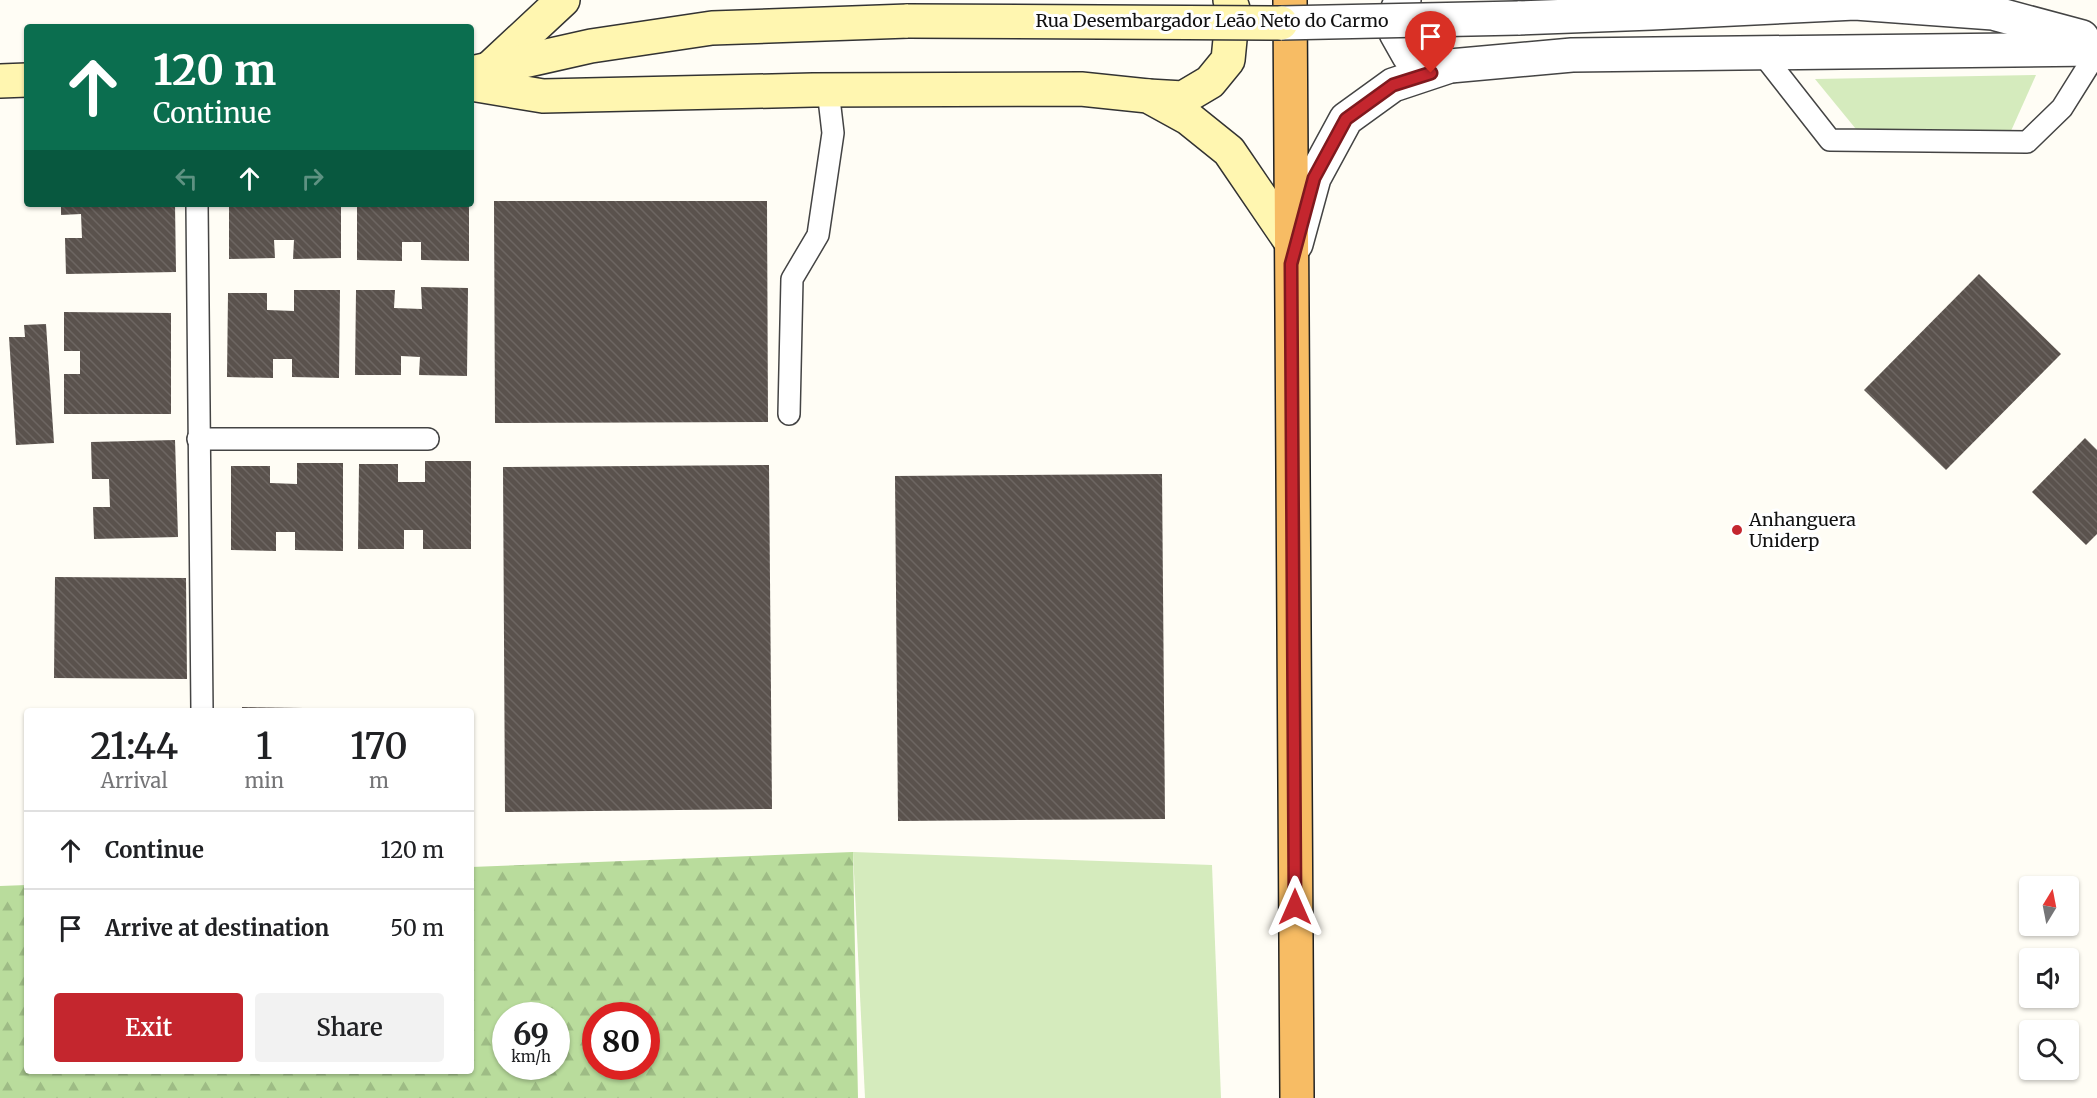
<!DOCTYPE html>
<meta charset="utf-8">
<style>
body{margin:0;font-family:Merriweather,serif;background:#f2f2f2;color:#202124;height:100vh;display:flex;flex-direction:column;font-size:22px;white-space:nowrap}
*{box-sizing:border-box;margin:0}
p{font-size:20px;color:#757577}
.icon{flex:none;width:33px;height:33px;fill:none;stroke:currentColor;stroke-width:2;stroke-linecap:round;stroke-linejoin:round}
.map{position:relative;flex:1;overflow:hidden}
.drawer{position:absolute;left:24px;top:708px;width:450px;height:366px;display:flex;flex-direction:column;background:#fff;border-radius:6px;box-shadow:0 2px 4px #0004}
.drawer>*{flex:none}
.top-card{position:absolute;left:24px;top:24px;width:450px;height:183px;border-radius:6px;box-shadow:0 2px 4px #0004;background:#0b6e4f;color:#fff;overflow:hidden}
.needle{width:39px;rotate:10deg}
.buttons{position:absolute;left:2019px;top:876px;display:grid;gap:12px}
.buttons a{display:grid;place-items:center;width:60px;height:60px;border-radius:6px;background:#fff;box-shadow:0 2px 4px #0004;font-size:30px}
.speed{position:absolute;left:492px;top:1002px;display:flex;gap:12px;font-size:30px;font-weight:700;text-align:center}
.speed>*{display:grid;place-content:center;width:78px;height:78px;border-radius:50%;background:#fff;box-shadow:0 2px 4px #0004;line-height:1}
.speed small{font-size:15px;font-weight:400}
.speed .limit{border:9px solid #d22;background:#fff;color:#111}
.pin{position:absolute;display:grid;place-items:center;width:51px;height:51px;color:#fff;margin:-62px -26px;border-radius:50% 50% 50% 0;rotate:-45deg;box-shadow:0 0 6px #0007}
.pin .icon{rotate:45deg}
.me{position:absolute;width:66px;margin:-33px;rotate:0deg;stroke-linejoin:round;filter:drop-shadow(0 0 4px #0008)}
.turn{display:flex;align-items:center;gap:21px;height:126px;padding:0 30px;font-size:27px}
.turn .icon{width:78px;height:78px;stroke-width:2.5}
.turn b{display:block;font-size:42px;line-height:51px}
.lanes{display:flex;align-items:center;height:57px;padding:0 30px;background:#0003;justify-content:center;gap:30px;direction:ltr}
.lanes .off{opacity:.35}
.eta{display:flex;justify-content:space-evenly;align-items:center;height:102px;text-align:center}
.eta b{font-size:36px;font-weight:600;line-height:42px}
.primary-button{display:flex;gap:12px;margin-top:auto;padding:12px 30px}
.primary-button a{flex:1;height:69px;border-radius:6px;background:#c4262e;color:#fff;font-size:24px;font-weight:600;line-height:69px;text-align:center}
.primary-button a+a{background:#f2f2f2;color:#202124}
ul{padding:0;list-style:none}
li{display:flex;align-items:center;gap:18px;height:78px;padding:0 30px;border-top:2px solid #e0e0e0}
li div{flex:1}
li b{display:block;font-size:22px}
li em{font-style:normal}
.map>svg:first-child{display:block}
.grass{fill:#d5ebbd}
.forest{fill:url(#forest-firs);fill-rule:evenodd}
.building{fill:url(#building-back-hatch)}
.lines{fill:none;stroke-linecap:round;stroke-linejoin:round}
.service-casing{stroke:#444;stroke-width:24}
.minor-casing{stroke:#444;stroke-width:36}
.secondary-casing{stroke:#333;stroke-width:36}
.trunk-casing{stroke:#222;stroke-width:36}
.service{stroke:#fff;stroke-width:21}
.minor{stroke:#fff;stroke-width:33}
.secondary{stroke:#fff6b0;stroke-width:33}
.trunk{stroke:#f7bc64;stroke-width:33}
.minor-bridge-casing{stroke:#444;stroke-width:36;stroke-linecap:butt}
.secondary-bridge-casing{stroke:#333;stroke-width:36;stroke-linecap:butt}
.minor-bridge{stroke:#fff;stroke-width:33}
.secondary-bridge{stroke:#fff6b0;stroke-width:33}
.route-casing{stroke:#7f191e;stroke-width:15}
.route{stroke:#c4262e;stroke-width:10}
.poi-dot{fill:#c4262e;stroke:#fff;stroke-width:2}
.labels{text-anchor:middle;stroke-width:6;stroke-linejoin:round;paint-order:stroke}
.street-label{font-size:18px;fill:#111;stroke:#fff}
.poi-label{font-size:18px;fill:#111;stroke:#fff;text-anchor:start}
</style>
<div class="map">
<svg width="2097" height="1098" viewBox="0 0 2097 1098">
<defs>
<pattern id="forest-firs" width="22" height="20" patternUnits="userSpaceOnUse" patternTransform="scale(1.5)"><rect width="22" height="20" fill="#b9dc9c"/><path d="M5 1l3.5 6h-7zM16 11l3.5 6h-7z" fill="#9ebc85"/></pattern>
<pattern id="building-back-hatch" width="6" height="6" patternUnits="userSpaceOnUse" patternTransform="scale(1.5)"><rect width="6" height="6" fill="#5a524d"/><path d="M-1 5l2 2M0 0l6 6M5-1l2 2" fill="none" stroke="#6d6662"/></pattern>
</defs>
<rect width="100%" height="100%" fill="#fffdf5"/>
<g class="grass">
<path d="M2036,75L2011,131L1860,134L1815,79Z"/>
<path d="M853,852L1212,865L1221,1098H865Z"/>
</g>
<path class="forest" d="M853,852L858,1098H0V886L27,885V1071H471V867ZM506,1016H556V1066H506ZM596,1016H646V1066H596Z"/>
<g class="building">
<path d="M494,201H767L768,422L495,423Z"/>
<path d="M61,204H175L176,272L66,274L65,238H82L81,214L61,215Z"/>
<path d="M229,204H341V258L293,259L294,240H274L275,258L229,259Z"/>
<path d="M357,204H469V261L421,260V242H402V261L357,260Z"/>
<path d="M1979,274L2061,354L1946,470L1864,390Z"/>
<path d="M421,287L468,288L467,376L419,375L420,357L401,356V375H355L356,290H395L394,308L422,309Z"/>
<path d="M294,290H340L339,378L292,377V359H273V378L227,377L228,293H267V310L294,311Z"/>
<path d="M64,312L171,313V414H64V374H80V351H64Z"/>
<path d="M46,324L54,443L16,445L9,337H25L24,325Z"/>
<path d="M2085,438L2097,450V534L2086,545L2032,492Z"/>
<path d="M175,440L178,537L94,539L93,507H110L109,479H92L91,442Z"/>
<path d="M425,461H471V549H423V530H404V549H358L359,464H398V482H425Z"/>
<path d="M297,463H343V551L295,550V532H276V551L231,550V466H270V483L297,484Z"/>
<path d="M769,465L772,809L505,812L503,467Z"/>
<path d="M1162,474L1165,819L898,821L895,476Z"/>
<path d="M55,577L186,578L187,679L54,678Z"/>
<path d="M242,707L371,709V711H242Z"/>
<path d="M55,708L187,709V711H55Z"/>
</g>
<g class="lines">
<g class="service-casing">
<g id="service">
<path d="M1761,52L1830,140L2027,142L2062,108L2097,52"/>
<path d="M197,204L202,711"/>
<path d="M789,414L792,279L818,235L833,133L828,90"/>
<path d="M198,439H428"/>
</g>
</g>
<g class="minor-casing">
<g id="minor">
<path d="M1404,0L1398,8L1396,33L1409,56L1450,66"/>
<path d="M1518,18L1652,13L1855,3L1993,13L2082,37"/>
<path d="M1296,244L1314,178L1346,119L1393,85L1450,66L1572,55L2097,49"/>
</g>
</g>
<g class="secondary-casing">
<g id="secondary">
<path d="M490,68L563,0"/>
<path d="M471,73L591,46L712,28L908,21"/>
<path d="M0,81L27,80"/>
<path d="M471,84L543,96L813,90L1081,89L1148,96L1188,118L1229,151L1291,242"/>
<path d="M1148,96L1183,98L1210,82L1228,60L1233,9L1230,0"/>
</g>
</g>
<g class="trunk-casing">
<path id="trunk" d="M1290,0L1297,1098"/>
</g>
<use href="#service" class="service"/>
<use href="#minor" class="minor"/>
<use href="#secondary" class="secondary"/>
<use href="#trunk" class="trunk"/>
<g class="minor-bridge-casing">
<path id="minor-bridge" d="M1281,23L1518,18"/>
</g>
<g class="secondary-bridge-casing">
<path id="secondary-bridge" d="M908,21L1281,23"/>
</g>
<use href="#minor-bridge" class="minor-bridge"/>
<use href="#secondary-bridge" class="secondary-bridge"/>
</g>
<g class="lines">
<g class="route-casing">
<path id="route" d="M1295,907L1291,264L1314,178L1346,119L1393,85L1431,73"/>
</g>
<use href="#route" class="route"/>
</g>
<circle class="poi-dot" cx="1737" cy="530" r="6"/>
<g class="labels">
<g class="street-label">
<text x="1212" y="27">Rua Desembargador Leão Neto do Carmo</text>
</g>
<g class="poi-label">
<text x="1749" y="526">Anhanguera<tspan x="1749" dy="21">Uniderp</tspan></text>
</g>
</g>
</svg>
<div class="buttons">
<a><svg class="needle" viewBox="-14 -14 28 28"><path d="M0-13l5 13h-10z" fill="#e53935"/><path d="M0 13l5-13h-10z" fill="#757577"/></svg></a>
<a><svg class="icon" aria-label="sound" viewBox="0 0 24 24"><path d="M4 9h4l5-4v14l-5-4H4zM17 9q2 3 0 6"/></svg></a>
<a><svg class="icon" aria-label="search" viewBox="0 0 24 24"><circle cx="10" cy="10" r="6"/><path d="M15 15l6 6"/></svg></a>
</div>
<div class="speed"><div>69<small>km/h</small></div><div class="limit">80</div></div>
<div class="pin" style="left:1431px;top:73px;background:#d93025"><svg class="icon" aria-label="arrive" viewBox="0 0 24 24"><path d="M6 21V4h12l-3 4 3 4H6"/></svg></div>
<svg class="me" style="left:1295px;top:907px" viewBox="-20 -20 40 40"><path d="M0-17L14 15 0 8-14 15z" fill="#c4262e" stroke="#fff" stroke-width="4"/></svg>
<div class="top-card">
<div class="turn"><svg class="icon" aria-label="ahead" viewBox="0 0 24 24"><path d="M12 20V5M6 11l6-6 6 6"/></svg><div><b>120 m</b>Continue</div></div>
<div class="lanes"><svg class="icon off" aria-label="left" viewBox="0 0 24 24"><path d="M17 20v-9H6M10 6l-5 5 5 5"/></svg><svg class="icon" aria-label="ahead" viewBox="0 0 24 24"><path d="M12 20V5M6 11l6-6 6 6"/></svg><svg class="icon off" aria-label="right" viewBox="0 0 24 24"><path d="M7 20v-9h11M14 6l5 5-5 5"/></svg></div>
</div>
<section class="drawer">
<div class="eta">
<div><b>21:44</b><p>Arrival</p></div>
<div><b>1</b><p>min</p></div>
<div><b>170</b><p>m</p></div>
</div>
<ul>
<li><svg class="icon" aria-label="ahead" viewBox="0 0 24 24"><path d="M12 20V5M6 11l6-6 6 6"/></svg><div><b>Continue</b></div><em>120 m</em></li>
<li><svg class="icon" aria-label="arrive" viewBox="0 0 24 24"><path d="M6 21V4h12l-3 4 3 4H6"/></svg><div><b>Arrive at destination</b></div><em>50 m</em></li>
</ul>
<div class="primary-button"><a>Exit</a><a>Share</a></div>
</section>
</div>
